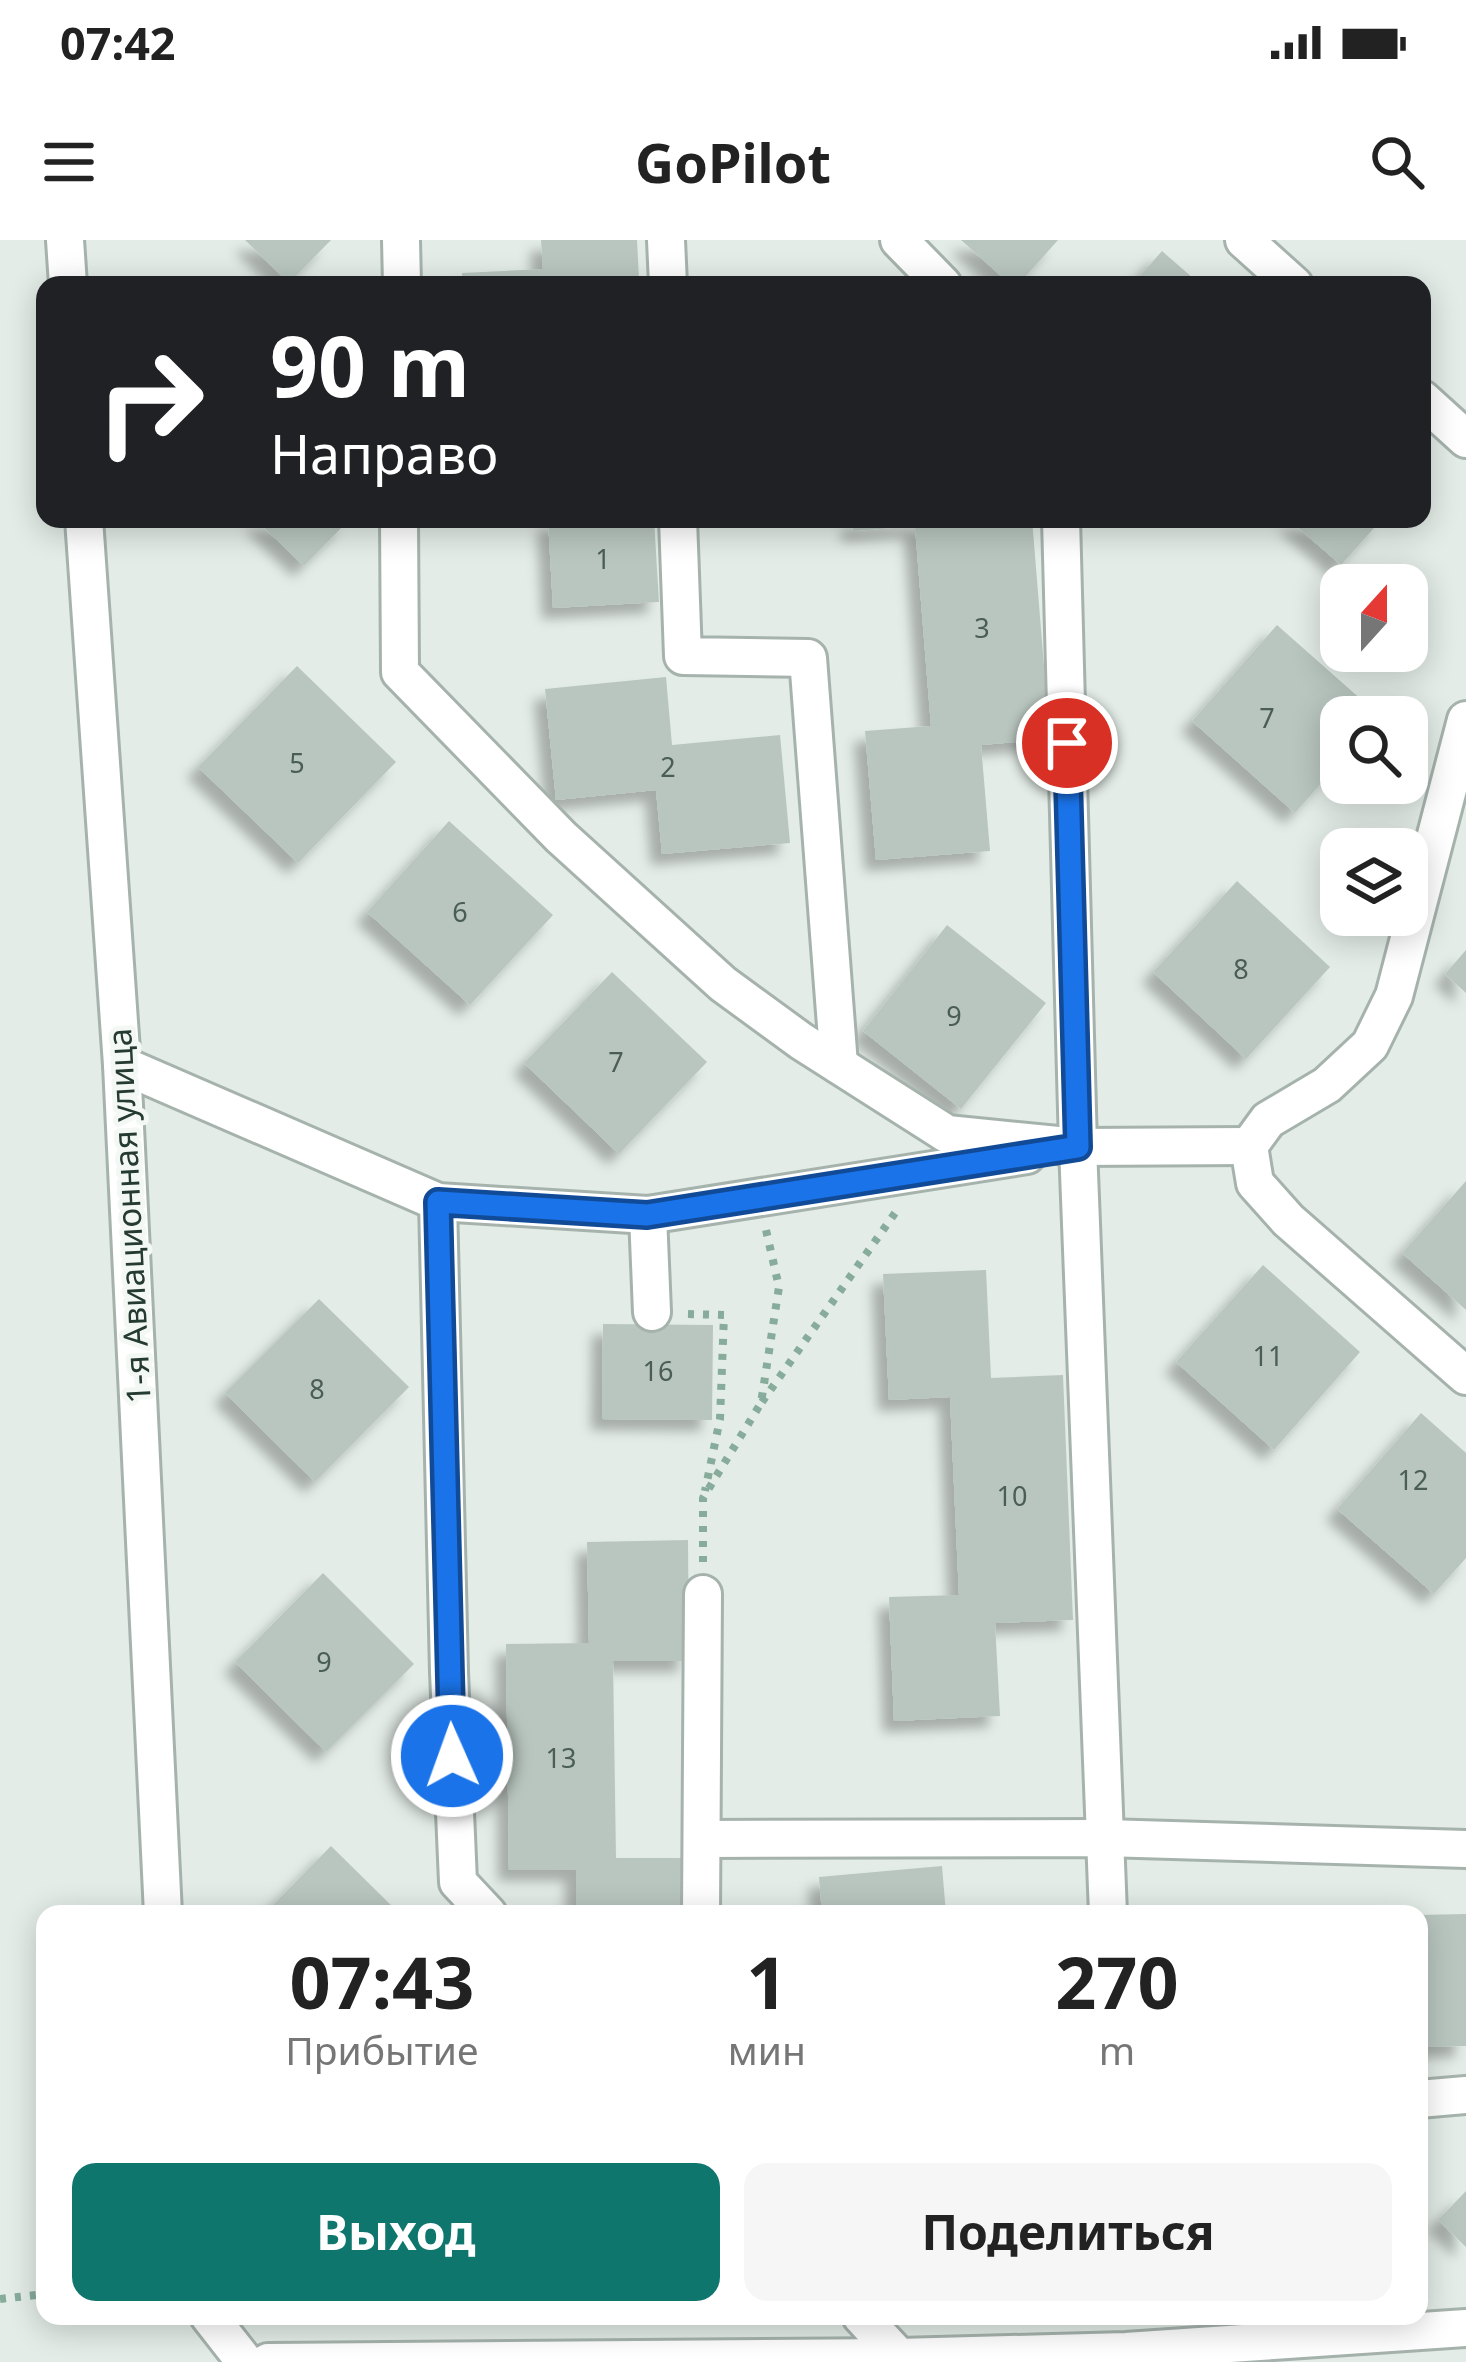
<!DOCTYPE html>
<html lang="ru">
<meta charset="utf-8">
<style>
body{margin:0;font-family:"Noto Sans",sans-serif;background:#f6f6f6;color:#222;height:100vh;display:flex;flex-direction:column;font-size:45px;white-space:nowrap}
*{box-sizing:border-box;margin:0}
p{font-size:39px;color:#767676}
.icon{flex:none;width:66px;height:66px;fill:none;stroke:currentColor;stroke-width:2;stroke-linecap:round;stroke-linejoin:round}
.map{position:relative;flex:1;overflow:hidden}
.panel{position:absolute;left:36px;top:1665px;width:1392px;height:420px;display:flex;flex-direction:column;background:#fff;border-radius:24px;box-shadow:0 6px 30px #0003}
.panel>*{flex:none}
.top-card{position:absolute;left:36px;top:36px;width:1395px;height:252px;border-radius:24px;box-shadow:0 6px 30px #0003;background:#202124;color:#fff;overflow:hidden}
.needle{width:78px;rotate:21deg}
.buttons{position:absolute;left:1320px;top:324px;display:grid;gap:24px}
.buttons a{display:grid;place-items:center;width:108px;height:108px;border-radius:24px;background:#fff;box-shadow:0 6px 30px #0003;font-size:60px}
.pin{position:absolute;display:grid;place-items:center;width:102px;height:102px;color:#fff;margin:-51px;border:6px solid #fff;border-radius:50%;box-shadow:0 3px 12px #0007}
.me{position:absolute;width:132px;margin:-66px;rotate:358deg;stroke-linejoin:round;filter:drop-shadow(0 0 9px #0008)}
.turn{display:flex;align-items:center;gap:42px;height:252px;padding:0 36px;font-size:54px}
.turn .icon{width:156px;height:156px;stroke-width:2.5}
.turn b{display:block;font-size:84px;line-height:102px}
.eta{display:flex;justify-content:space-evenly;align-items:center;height:204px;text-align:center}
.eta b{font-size:72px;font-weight:700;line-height:84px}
.primary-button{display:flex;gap:24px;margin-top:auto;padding:24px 36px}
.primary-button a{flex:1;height:138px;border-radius:24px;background:#0f766e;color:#fff;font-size:48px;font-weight:700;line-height:138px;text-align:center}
.primary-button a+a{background:#f6f6f6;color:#222}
.status{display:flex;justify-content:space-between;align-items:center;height:84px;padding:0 60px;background:#fff;direction:ltr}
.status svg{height:33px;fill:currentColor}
header{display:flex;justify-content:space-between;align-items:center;height:156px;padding:0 36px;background:#fff;font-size:54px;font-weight:700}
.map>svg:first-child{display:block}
.building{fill:#b9c6bf;filter:url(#shadow)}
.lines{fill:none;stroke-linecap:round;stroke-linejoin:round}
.minor-casing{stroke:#a6b3ad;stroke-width:42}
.path{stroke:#87ac9b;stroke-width:8;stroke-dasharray:6 9;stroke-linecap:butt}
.minor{stroke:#fff;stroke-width:36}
.route-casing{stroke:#114b97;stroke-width:30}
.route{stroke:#1a73e8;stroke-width:21}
.labels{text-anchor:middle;stroke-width:10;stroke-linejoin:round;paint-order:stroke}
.number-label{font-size:27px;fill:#4a5e55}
.street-label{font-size:33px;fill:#253b32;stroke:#f4f8f5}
</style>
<div class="status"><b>07:42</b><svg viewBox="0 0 49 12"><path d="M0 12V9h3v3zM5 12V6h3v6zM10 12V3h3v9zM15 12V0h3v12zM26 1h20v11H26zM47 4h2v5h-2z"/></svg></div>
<header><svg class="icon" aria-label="menu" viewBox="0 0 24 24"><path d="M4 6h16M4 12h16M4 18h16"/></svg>GoPilot<svg class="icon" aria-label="search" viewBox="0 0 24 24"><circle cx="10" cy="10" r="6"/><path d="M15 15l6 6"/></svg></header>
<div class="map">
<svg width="1466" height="2122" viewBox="0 0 1466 2122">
<defs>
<filter id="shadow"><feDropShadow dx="-11" dy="11" stdDeviation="6" flood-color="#0004"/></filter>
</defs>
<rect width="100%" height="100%" fill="#e3ece7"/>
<g class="building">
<path d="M245,0H331L289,43Z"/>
<path d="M541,0H637L639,39L576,42V45H463L462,33L543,29Z"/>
<path d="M961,0H1058L1018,45H1011Z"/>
<path d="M1162,11L1201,45H1132Z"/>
<path d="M255,279H350L304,326Z"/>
<path d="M548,279H654L659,362L553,368Z"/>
<path d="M852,279H1032L1050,499L981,505L990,611L876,620L865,491L931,486L915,286L853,291Z"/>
<path d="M1288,279H1382L1341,325Z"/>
<path d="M1277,385L1381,477H1341V521L1295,573L1192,481Z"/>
<path d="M297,426L396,522L298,623L198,527Z"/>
<path d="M666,437L672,505L780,495L790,603L662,614L656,550L556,560L545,449Z"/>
<path d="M449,581L553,675L470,765L367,672Z"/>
<path d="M1237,641L1330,727L1246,819L1153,732Z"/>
<path d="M947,685L1046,763L961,869L863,791Z"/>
<path d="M1466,710V753L1445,734Z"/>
<path d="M612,732L707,822L619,914L524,823Z"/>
<path d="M1466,941V1070L1402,1013Z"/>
<path d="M1263,1025L1360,1112L1274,1210L1176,1122Z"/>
<path d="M986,1030L991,1138L1063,1135L1073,1380L995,1383L1000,1476L894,1481L889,1357L959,1355L950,1157L889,1160L883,1034Z"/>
<path d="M319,1059L409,1147L315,1242L225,1153Z"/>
<path d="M603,1084L713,1085L712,1180L602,1179Z"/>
<path d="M1421,1173L1466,1213V1318L1434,1354L1337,1269Z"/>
<path d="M688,1300L689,1421H613L616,1618H685V1674H576V1630H509L506,1404L589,1403L587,1302Z"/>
<path d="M323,1333L414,1424L326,1512L235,1422Z"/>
<path d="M331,1606L400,1674H264Z"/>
<path d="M942,1626L946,1674H822L819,1637Z"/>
<path d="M1466,1674V1806L1419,1807V1675Z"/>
<path d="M1466,1951V2007L1438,1980Z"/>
</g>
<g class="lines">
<g class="minor-casing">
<g id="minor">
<path d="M65,0L68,45"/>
<path d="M401,0L402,45"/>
<path d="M666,0L668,45"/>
<path d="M899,0L943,45"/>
<path d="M1244,0L1294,45"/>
<path d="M1422,159L1466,199"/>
<path d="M84,279L122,825L163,1674"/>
<path d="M399,279L400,432L561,597L723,744L801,801L947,894L1078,907L1249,906"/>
<path d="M678,279L683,416L808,418L839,825"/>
<path d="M1061,279L1078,907L1108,1674"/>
<path d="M1466,480L1394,756L1370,805L1327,845L1268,880L1249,906L1255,943L1288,980L1466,1136"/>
<path d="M122,825L438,962L648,975L1027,915"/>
<path d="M438,962L449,1432L458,1642L488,1674"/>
<path d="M648,975L652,1072"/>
<path d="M702,1599L1105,1598L1466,1609"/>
<path d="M701,1674L703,1354"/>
<path d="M1419,1859L1466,1855"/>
<path d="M209,2076L245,2122"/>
<path d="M861,2076L899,2117"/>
<path d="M268,2122L899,2117L1126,2111L1466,2088"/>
</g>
</g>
<g class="path">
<path d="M688,1074L724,1075L720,1179L705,1251"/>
<path d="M762,1162L895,973"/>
<path d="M703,1322V1258L761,1163L779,1047L766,990"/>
<path d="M0,2059L45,2054"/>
</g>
<use href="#minor" class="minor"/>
</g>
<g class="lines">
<g class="route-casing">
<path id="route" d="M452,1516L438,962L647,975L1078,907L1067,503"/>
</g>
<use href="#route" class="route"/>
</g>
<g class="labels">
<g class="number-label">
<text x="603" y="329">1</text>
<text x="982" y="398">3</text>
<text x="1267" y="488">7</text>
<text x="297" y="533">5</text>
<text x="668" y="537">2</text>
<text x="460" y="682">6</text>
<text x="1241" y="739">8</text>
<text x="954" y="786">9</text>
<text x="616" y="832">7</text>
<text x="1268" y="1126">11</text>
<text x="658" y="1141">16</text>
<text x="317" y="1159">8</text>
<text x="1413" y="1250">12</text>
<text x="1012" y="1266">10</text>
<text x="324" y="1432">9</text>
<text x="561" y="1528">13</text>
</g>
<g class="street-label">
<text transform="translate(129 976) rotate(-93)" y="12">1-я Авиационная улица</text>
</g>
</g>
</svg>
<div class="buttons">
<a><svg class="needle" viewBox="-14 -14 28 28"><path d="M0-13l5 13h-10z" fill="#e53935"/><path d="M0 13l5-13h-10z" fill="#767676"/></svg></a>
<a><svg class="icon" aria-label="search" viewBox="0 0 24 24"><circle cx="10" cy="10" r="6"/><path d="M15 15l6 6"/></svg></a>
<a><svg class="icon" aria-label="layers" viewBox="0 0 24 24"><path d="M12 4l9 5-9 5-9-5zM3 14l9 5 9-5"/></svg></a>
</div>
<div class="pin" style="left:1067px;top:503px;background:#d93025"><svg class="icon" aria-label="arrive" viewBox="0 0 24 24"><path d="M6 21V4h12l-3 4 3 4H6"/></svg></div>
<svg class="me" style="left:452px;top:1516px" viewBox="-20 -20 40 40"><circle r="17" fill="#1a73e8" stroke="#fff" stroke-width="3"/><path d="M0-11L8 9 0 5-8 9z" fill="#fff"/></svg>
<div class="top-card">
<div class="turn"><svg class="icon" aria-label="right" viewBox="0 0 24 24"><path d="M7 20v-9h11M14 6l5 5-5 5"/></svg><div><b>90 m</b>Направо</div></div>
</div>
<section class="panel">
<div class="eta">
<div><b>07:43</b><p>Прибытие</p></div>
<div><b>1</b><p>мин</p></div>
<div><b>270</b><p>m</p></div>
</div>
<div class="primary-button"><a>Выход</a><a>Поделиться</a></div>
</section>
</div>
